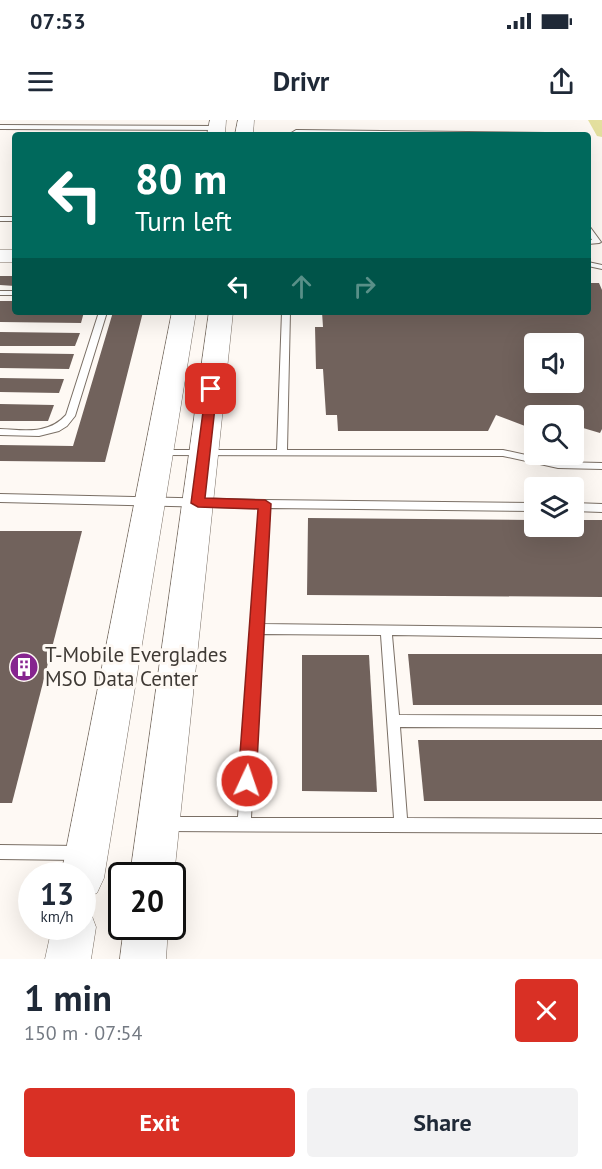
<!DOCTYPE html>
<meta charset="utf-8">
<style>
body{margin:0;font-family:"PT Sans",sans-serif;background:#f2f2f3;color:#1f2937;height:100vh;display:flex;flex-direction:column;font-size:22px;white-space:nowrap}
*{box-sizing:border-box;margin:0}
p{font-size:20px;color:#747a83}
.icon{flex:none;width:33px;height:33px;fill:none;stroke:currentColor;stroke-width:2;stroke-linecap:round;stroke-linejoin:round}
.map{position:relative;height:839px;overflow:hidden}
.panel{display:flex;flex-direction:column;background:#fff;flex:1}
.panel>*{flex:none}
.hud{position:absolute;left:12px;top:12px;width:579px;height:183px;border-radius:6px;box-shadow:0 6px 24px #0002;background:#00695c;color:#fff;overflow:hidden}
.fabs{position:absolute;left:524px;top:213px;display:grid;gap:12px}
.fabs a{display:grid;place-items:center;width:60px;height:60px;border-radius:6px;background:#fff;box-shadow:0 6px 24px #0002;font-size:30px}
.speed{position:absolute;left:18px;top:742px;display:flex;gap:12px;font-size:30px;font-weight:700;text-align:center}
.speed>*{display:grid;place-content:center;width:78px;height:78px;border-radius:50%;background:#fff;box-shadow:0 6px 24px #0002;line-height:1}
.speed small{font-size:15px;font-weight:400}
.speed .limit{border:3px solid #111;border-radius:9px;background:#fff;color:#111}
.pin{position:absolute;display:grid;place-items:center;width:51px;height:51px;color:#fff;margin:-26px;border-radius:12px;box-shadow:0 3px 9px #0006}
.me{position:absolute;width:66px;margin:-33px;rotate:3deg;stroke-linejoin:round;filter:drop-shadow(0 0 4px #0008)}
.turn{display:flex;align-items:center;gap:21px;height:126px;padding:0 24px;font-size:27px}
.turn .icon{width:78px;height:78px;stroke-width:2.5}
.turn b{display:block;font-size:42px;line-height:51px}
.lanes{display:flex;align-items:center;height:57px;padding:0 24px;background:#0003;justify-content:center;gap:30px;direction:ltr}
.lanes .off{opacity:.35}
.round{display:grid;place-items:center;flex:none;width:63px;height:63px;border-radius:6px;background:#f2f2f3}
.overview{display:flex;align-items:center;justify-content:space-between;height:102px;padding:0 24px}
h1{font-size:36px;font-weight:800;line-height:45px}
.action{display:flex;gap:12px;margin-top:auto;padding:12px 24px}
.action a{flex:1;height:69px;border-radius:6px;background:#d93025;color:#fff;font-size:24px;font-weight:800;line-height:69px;text-align:center}
.action a+a{background:#f2f2f3;color:#1f2937}
.status{display:flex;justify-content:space-between;align-items:center;height:42px;padding:0 30px;background:#fff;direction:ltr}
.status svg{height:16px;fill:currentColor}
header{display:flex;justify-content:space-between;align-items:center;height:78px;padding:0 24px;background:#fff;font-size:27px;font-weight:800}
.map>svg:first-child{display:block}
.lines{fill:none;stroke-linecap:round;stroke-linejoin:round}
.canal{fill:#e4e09f;fill-rule:evenodd}
.building{fill:#71625c;fill-rule:evenodd}
.lane-casing{stroke:#7a6f65;stroke-width:2}
.secondary-casing{stroke:#7a6f65;stroke-width:1}
.lane{fill:#fff;fill-rule:evenodd}
.secondary{fill:#fff;fill-rule:evenodd}
.route{fill:#d93025;stroke:#8d1f18;stroke-width:1.5}
.labels{text-anchor:middle;stroke-width:6;stroke-linejoin:round;paint-order:stroke}
.poi-label{font-size:21px;fill:#3f3a35;stroke:#fef9f4;text-anchor:start}
</style>
<div class="status"><b>07:53</b><svg viewBox="0 0 49 12"><path d="M0 12V9h3v3zM5 12V6h3v6zM10 12V3h3v9zM15 12V0h3v12zM26 1h20v11H26zM47 4h2v5h-2z"/></svg></div>
<header><svg class="icon" aria-label="menu" viewBox="0 0 24 24"><path d="M4 6h16M4 12h16M4 18h16"/></svg>Drivr<svg class="icon" aria-label="share" viewBox="0 0 24 24"><path d="M12 15V3M7 8l5-5 5 5M5 13v7h14v-7"/></svg></header>
<div class="map">
<svg width="602" height="839" viewBox="0 0 602 839">
<rect width="100%" height="100%" fill="#fef9f4"/>
<g class="lines">
<path class="canal" d="M588,0H602V17L597,16Z"/>
</g>
<g class="building">
<path d="M0,156H15V166L0,165Z"/>
<path d="M588,163H599L602,170V309L600,313L573,305V296H546L533,291L525,306L496,295L488,311H338L337,295H326L323,249H316L315,207H323L322,192H588ZM534,224H573V262H534Z"/>
<path d="M0,181H15V192H84L81,203L0,202Z"/>
<path d="M113,192H143L105,342L0,341V325L73,326Z"/>
<path d="M0,212L80,213L75,226H0Z"/>
<path d="M0,233L74,234L69,249L0,248Z"/>
<path d="M0,258L64,259L59,273L0,272Z"/>
<path d="M0,284L54,285L48,301H0Z"/>
<path d="M308,398L534,400V406H573V400H602V477L307,475Z"/>
<path d="M0,411H82L12,683H0Z"/>
<path d="M408,534H602V585H413Z"/>
<path d="M302,535H369L377,672L302,671Z"/>
<path d="M418,620H602V681H424Z"/>
</g>
<g class="lines">
<g class="lane-casing">
<g id="lane">
<path d="M0,5L217,6L220,8L217,10L0,9Z"/>
<path d="M296,10L546,13L549,15H288Z"/>
<rect x="0" y="97" width="15" height="4"/>
<path d="M588,106L590,107L601,122L599,123L588,124V120H592L588,113Z"/>
<path d="M588,142L602,145V149L588,146Z"/>
<rect x="0" y="171" width="15" height="4"/>
<path d="M99,192H107L75,296L67,306L59,311L39,316L0,315V309C24,310 48,315 66,295Z"/>
<path d="M282,192H290L287,330H503L558,342L602,343V349L558,348L503,336L157,335L155,333L160,330H277Z"/>
<path d="M0,374L265,380L534,383V391L270,388L262,504L602,508V518L392,515L399,595L602,596V608L400,607L407,698L602,699V713L165,711L160,709L158,704L160,699L165,697H238L260,388L0,382ZM261,514L381,515L394,698H251Z"/>
<path d="M573,383L602,384V392L573,391Z"/>
<path d="M0,725L78,726L83,728L85,733L83,738L78,740L0,739Z"/>
</g>
</g>
<g class="secondary-casing">
<g id="secondary">
<path d="M210,0H226L225,15H207Z"/>
<path d="M238,0H254L253,15H235Z"/>
<rect x="0" y="130" width="15" height="12"/>
<path d="M172,192H196L104,758L97,773L82,779V756H61Z"/>
<path d="M209,192H233L174,756L172,759V756H130Z"/>
<path d="M82,788L90,791L96,807L91,839H45L52,807H82Z"/>
<path d="M124,807H168L166,839H120Z"/>
</g>
</g>
<use href="#lane" class="lane"/>
<use href="#secondary" class="secondary"/>
</g>
<path class="route" d="M211,265L217,269L205,378L265,380L271,384L256,661L253,667L247,669L241,667L238,661L258,389L198,387L191,383L206,269Z"/>
<defs>
<g id="building-disc" transform="scale(1.5)"><circle r="9.5" fill="#86258f" stroke="#fef9f4"/><path d="M-4-6H4V6H1V3H-1V6H-4ZM-2.5-4.3h1.7v1.8h-1.7ZM.8-4.3h1.7v1.8H.8ZM-2.5-1h1.7V.8h-1.7ZM.8-1h1.7V.8H.8Z" fill="#fff"/></g>
</defs>
<g fill-rule="evenodd">
<use href="#building-disc" x="24" y="547"/>
</g>
<g class="labels">
<g class="poi-label">
<text x="45" y="542">T-Mobile Everglades<tspan x="45" dy="24">MSO Data Center</tspan></text>
</g>
</g>
</svg>
<div class="fabs">
<a><svg class="icon" aria-label="sound" viewBox="0 0 24 24"><path d="M4 9h4l5-4v14l-5-4H4zM17 9q2 3 0 6"/></svg></a>
<a><svg class="icon" aria-label="search" viewBox="0 0 24 24"><circle cx="10" cy="10" r="6"/><path d="M15 15l6 6"/></svg></a>
<a><svg class="icon" aria-label="layers" viewBox="0 0 24 24"><path d="M12 4l9 5-9 5-9-5zM3 14l9 5 9-5"/></svg></a>
</div>
<div class="speed"><div>13<small>km/h</small></div><div class="limit">20</div></div>
<div class="pin" style="left:211px;top:269px;background:#d93025"><svg class="icon" aria-label="arrive" viewBox="0 0 24 24"><path d="M6 21V4h12l-3 4 3 4H6"/></svg></div>
<svg class="me" style="left:247px;top:661px" viewBox="-20 -20 40 40"><circle r="17" fill="#d93025" stroke="#fff" stroke-width="3"/><path d="M0-11L8 9 0 5-8 9z" fill="#fff"/></svg>
<div class="hud">
<div class="turn"><svg class="icon" aria-label="left" viewBox="0 0 24 24"><path d="M17 20v-9H6M10 6l-5 5 5 5"/></svg><div><b>80 m</b>Turn left</div></div>
<div class="lanes"><svg class="icon" aria-label="left" viewBox="0 0 24 24"><path d="M17 20v-9H6M10 6l-5 5 5 5"/></svg><svg class="icon off" aria-label="ahead" viewBox="0 0 24 24"><path d="M12 20V5M6 11l6-6 6 6"/></svg><svg class="icon off" aria-label="right" viewBox="0 0 24 24"><path d="M7 20v-9h11M14 6l5 5-5 5"/></svg></div>
</div>
</div>
<section class="panel">
<div class="overview"><div><h1>1 min</h1><p>150 m · 07:54</p></div><a class="round" style="background:#d93025;color:#fff"><svg class="icon" aria-label="close" viewBox="0 0 24 24"><path d="M6 6l12 12M18 6L6 18"/></svg></a></div>
<div class="action"><a>Exit</a><a>Share</a></div>
</section>
